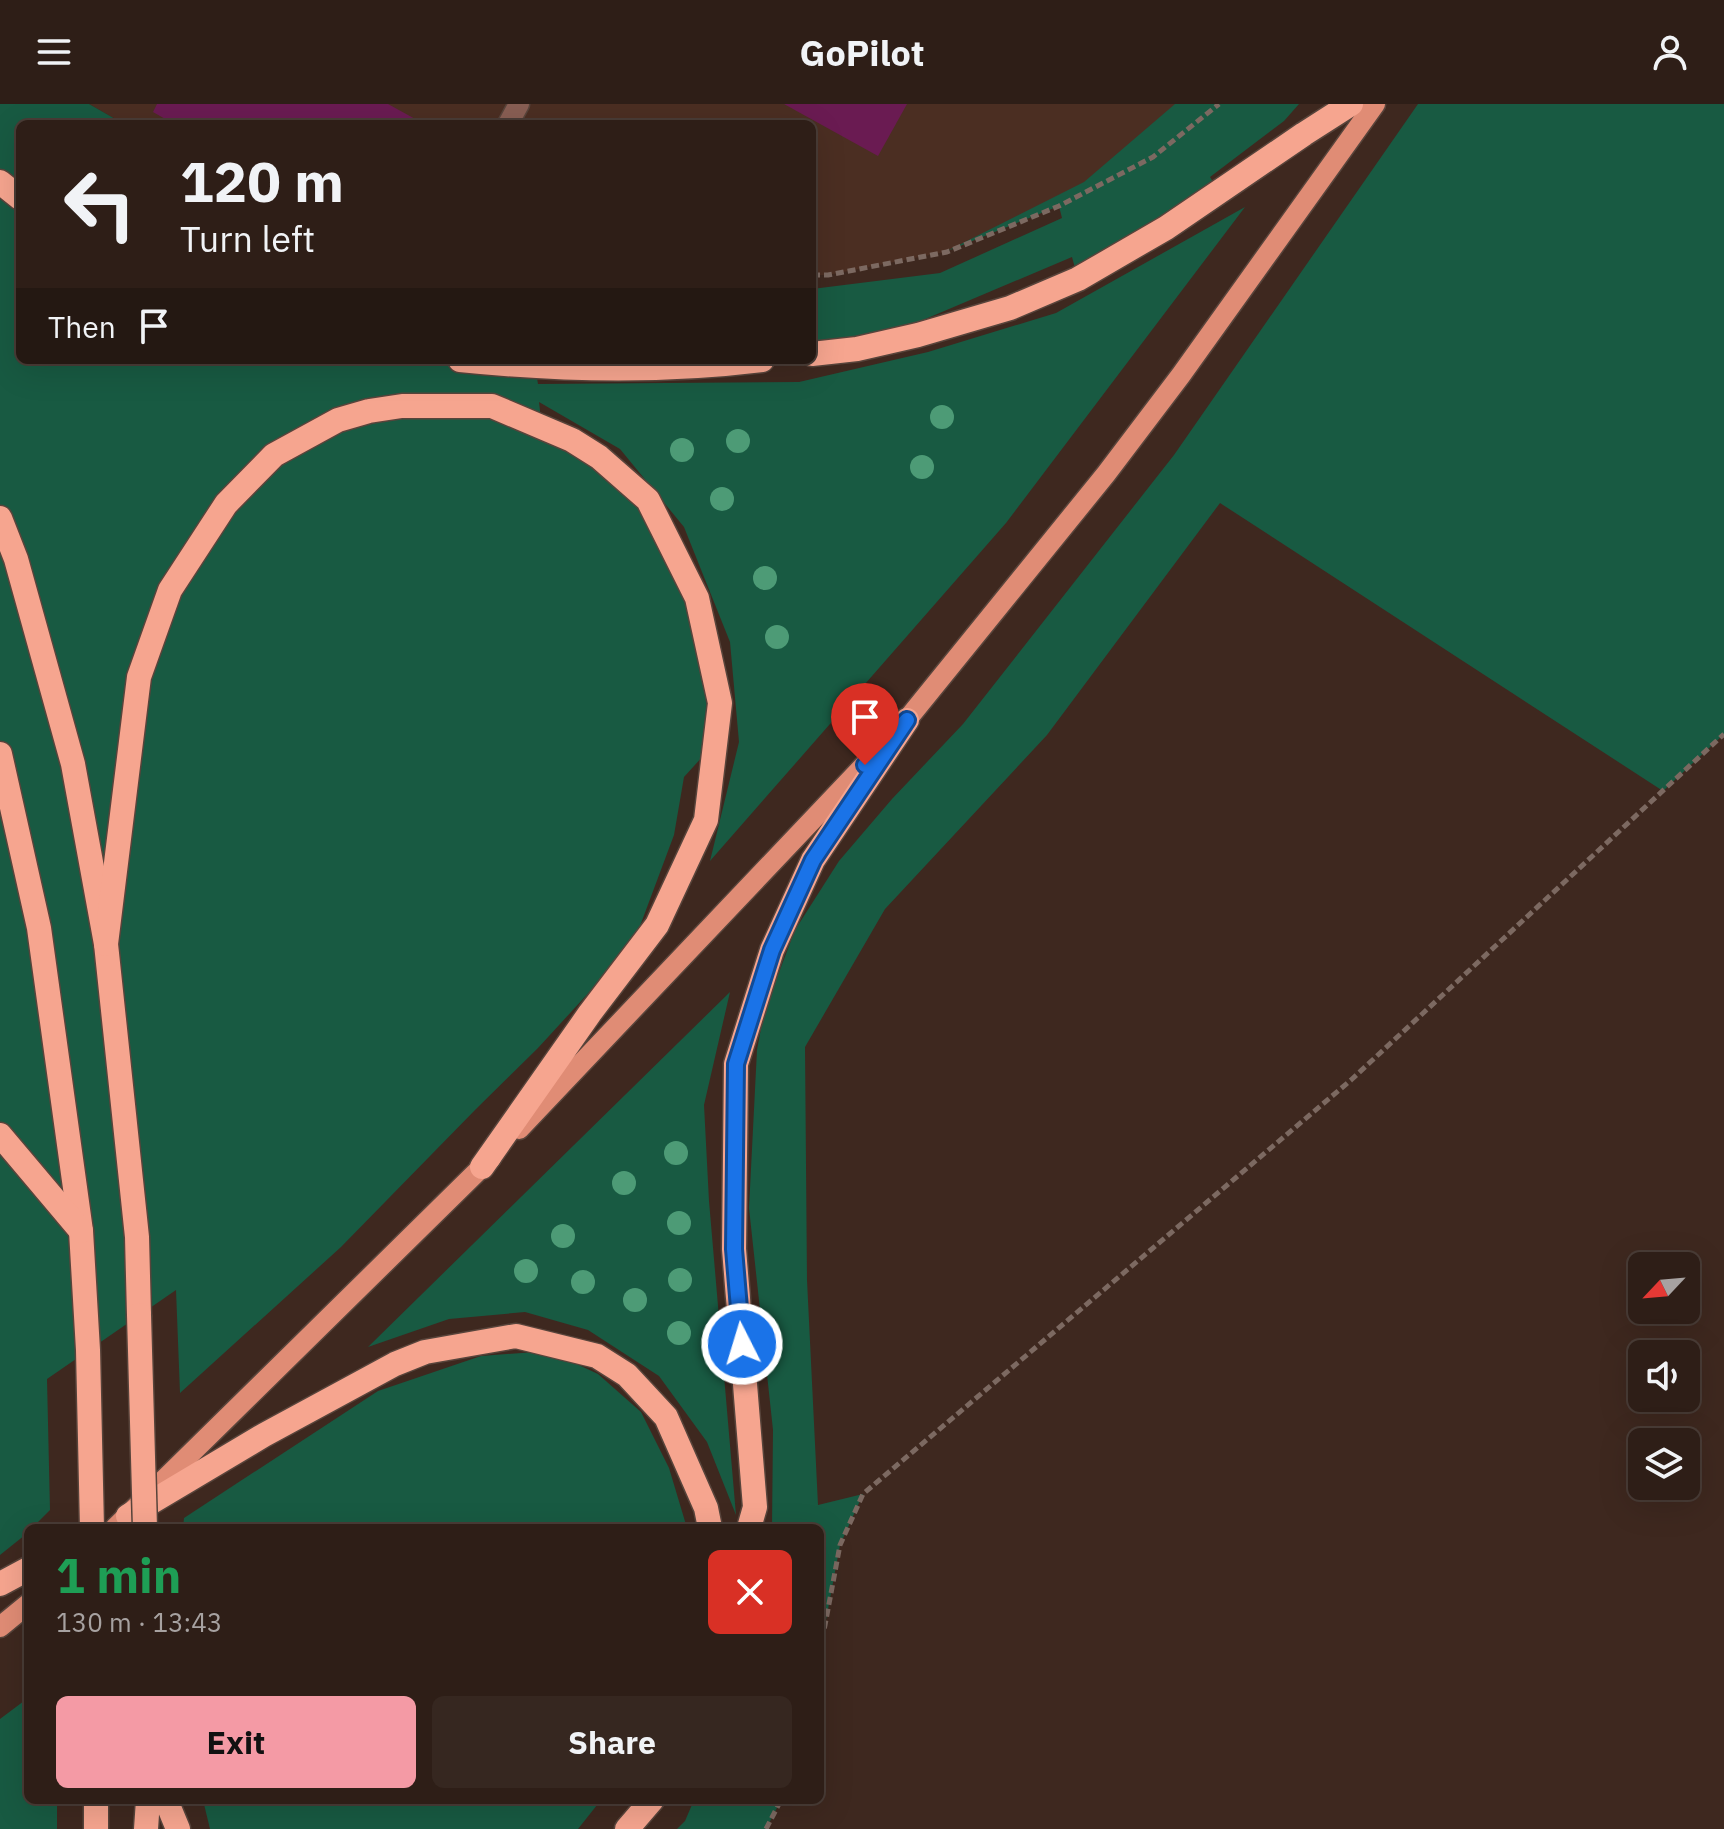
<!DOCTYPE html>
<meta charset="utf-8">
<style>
body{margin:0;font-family:"IBM Plex Sans",sans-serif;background:#362720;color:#f1f3f6;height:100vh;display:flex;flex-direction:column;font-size:30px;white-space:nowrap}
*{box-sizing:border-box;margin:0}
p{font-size:26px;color:#a7a2a1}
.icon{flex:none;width:44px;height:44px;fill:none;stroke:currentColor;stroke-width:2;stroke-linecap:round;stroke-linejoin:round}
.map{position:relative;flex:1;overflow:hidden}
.details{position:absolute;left:24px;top:1420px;width:800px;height:280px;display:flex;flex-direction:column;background:#2e1e17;border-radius:12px;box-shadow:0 8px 32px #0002,0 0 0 2px #493c36}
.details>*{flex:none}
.banner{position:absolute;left:16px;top:16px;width:800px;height:244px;border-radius:12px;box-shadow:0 8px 32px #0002,0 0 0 2px #493c36;background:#2e1e17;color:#f1f3f6;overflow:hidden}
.needle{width:52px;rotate:244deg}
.fabs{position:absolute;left:1628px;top:1148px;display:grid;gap:16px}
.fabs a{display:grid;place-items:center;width:72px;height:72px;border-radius:12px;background:#2e1e17;box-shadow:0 8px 32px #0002,0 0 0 2px #493c36;font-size:40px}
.pin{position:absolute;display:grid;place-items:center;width:68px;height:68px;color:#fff;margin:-82px -34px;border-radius:50% 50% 50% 0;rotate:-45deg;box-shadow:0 0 8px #0007}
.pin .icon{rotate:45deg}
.me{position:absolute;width:88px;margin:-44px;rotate:355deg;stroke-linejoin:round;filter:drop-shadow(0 0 6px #0008)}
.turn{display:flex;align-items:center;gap:28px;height:168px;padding:0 32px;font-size:36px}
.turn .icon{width:104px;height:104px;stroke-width:2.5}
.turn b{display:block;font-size:56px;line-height:68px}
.then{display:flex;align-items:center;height:76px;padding:0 32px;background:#0003;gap:16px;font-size:30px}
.round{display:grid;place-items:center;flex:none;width:84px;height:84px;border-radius:12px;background:#362720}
.head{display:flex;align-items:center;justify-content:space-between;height:136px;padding:0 32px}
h1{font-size:48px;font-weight:800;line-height:60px;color:#1e9e55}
.cta{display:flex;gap:16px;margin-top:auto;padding:16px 32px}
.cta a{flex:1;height:92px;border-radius:12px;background:#f49aa5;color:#111;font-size:32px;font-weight:800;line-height:92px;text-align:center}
.cta a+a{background:#362720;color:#f1f3f6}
header{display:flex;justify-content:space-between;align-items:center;height:104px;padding:0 32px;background:#2e1e17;font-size:36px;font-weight:800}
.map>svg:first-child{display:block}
.built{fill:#4b2e22}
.green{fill:#185a42}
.building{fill:#6a1b52}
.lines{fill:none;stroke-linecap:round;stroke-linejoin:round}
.minor-casing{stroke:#58443b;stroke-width:23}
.major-casing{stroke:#58443b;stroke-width:23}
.highway-casing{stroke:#58443b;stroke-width:27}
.path{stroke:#7c6961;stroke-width:5;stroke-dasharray:8 4;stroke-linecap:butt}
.minor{stroke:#885e53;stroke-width:20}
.major{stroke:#e08c75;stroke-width:20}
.highway{stroke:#f6a58f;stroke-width:24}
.highway-bridge-casing{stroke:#58443b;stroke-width:27;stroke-linecap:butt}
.highway-bridge{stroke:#f6a58f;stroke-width:24}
.tree{fill:#4d9b76}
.route-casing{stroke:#114b97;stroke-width:20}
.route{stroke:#1a73e8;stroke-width:14}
</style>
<header><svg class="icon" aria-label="menu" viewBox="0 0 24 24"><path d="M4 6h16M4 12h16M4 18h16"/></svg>GoPilot<svg class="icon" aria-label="person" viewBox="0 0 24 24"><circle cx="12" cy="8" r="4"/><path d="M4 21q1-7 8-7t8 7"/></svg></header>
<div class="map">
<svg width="1724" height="1725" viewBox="0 0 1724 1725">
<rect width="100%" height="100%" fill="#3e281f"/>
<path class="built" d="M89,0H1219L1059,102L945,148L828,171H812V20H124Z"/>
<g class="green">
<path d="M0,0H89L124,20H20V256H762L535,262L538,280L799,278L928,248L1056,209L1245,103L1006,419L710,757L739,638L730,538L684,423L620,345L539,298L542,324L648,396L697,494L714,640L684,673L674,731L640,822L604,872L538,944L476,1005L341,1143L180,1289L176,1186L47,1275L50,1406L32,1424H28V1428L25,1431L0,1451Z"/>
<path d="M1175,0H1299L1284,17L1210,73L1219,88L1078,175L1072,153L923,216L918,231L812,250V185L940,169L1062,114L1059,102L945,148L1084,78Z"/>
<path d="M1418,0H1724V630L1663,687L1220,399L1047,631L885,805L805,943L807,1176L818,1401L863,1390L840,1441L820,1548V1424H772L773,1326L749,1104L757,946L764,908L795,826L839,757L892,695L963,620L1174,351Z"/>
<path d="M730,888L704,1001L709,1097L736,1411L707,1338L659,1272L588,1226L525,1208L449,1215L368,1243Z"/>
<path d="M549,1247L598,1270L641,1308L669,1364L687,1424H183L184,1414L378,1287L481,1252Z"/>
<path d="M28,1594V1696H57V1725H0V1615Z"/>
<path d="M203,1696H601L578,1725H210Z"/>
<path d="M694,1696H781L766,1725H677L685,1717Z"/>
</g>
<g class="building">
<path d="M157,0H388L417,16L415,20H174L153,8Z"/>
<path d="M784,0H907L878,52Z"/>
</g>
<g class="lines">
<g class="minor-casing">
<path id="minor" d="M508,20L519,0"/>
</g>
<g class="major-casing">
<g id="major">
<path d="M897,628L1106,370L1181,271L1375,0"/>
<path d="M519,1025L874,651"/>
<path d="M115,1424L491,1054"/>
<path d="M0,1523L28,1500"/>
</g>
</g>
<g class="highway-casing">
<g id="highway">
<path d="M0,78L20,94"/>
<path d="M812,250L857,245L918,231L1010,204L1078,175L1166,124L1304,30L1351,0"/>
<path d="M460,256C558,266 665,268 762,256"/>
<path d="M0,414L16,455L73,660L106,840L137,1133L139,1211"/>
<path d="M0,650L39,824L81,1127L88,1246L92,1424"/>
<path d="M106,840L139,573L170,486L226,400L274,351L338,316L369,307L402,302H492L572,336L599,353L648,396L697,494L720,599L706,716L657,821L590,909L482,1063"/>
<path d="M0,1031L81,1127"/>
<path d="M128,1412L264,1331L395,1260L425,1248L516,1232L597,1252L627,1271L666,1313L706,1404L710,1424"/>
<path d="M749,1424L755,1403L734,1145L736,960L772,846L813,756L907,616"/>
<path d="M0,1480L28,1465"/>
<path d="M166,1696L178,1725"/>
<path d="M96,1725V1696"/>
<path d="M146,1725L148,1696"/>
<path d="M627,1725L652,1696"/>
</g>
</g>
<g class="path">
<path d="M812,171H828L947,148L1059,102L1153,53L1219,0"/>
<path d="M820,1548L840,1441L863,1390L1351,976L1724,630"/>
<path d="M766,1725L781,1696"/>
</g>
<use href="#minor" class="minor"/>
<use href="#major" class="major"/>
<use href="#highway" class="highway"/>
<g class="highway-bridge-casing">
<path id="highway-bridge" d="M139,1211L145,1424"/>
</g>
<use href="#highway-bridge" class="highway-bridge"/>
</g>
<g class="tree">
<circle cx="942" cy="313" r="12"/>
<circle cx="738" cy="337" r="12"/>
<circle cx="682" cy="346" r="12"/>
<circle cx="922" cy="363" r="12"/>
<circle cx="722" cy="395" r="12"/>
<circle cx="765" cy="474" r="12"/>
<circle cx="777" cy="533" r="12"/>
<circle cx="676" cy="1049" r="12"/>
<circle cx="624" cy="1079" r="12"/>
<circle cx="679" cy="1119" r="12"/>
<circle cx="563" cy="1132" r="12"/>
<circle cx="526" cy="1167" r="12"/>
<circle cx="680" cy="1176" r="12"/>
<circle cx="583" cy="1178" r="12"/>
<circle cx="635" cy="1196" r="12"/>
<circle cx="679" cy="1229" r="12"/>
</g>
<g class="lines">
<g class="route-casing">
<path id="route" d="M742,1240L734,1145L736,960L772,846L813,756L907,616L865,661"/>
</g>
<use href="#route" class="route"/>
</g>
</svg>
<div class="fabs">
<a><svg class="needle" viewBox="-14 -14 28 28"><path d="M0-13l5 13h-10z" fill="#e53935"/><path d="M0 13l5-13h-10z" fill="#a7a2a1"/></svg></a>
<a><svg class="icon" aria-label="sound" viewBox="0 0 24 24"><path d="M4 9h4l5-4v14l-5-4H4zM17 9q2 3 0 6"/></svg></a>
<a><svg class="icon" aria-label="layers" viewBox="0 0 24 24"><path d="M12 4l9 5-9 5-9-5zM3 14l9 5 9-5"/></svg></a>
</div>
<div class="pin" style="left:865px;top:661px;background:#d93025"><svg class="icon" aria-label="arrive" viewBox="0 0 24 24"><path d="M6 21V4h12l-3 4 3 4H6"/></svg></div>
<svg class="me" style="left:742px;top:1240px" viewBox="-20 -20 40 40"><circle r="17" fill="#1a73e8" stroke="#fff" stroke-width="3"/><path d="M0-11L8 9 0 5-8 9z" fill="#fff"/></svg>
<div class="banner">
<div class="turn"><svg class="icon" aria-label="left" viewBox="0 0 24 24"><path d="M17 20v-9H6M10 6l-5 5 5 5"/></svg><div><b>120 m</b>Turn left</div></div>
<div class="then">Then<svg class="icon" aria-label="arrive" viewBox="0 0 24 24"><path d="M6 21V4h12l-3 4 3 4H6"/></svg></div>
</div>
<section class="details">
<div class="head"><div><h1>1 min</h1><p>130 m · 13:43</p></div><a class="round" style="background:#d93025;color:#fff"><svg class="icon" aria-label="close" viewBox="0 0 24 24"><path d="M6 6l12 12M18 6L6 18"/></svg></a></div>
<div class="cta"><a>Exit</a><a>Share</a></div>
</section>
</div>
